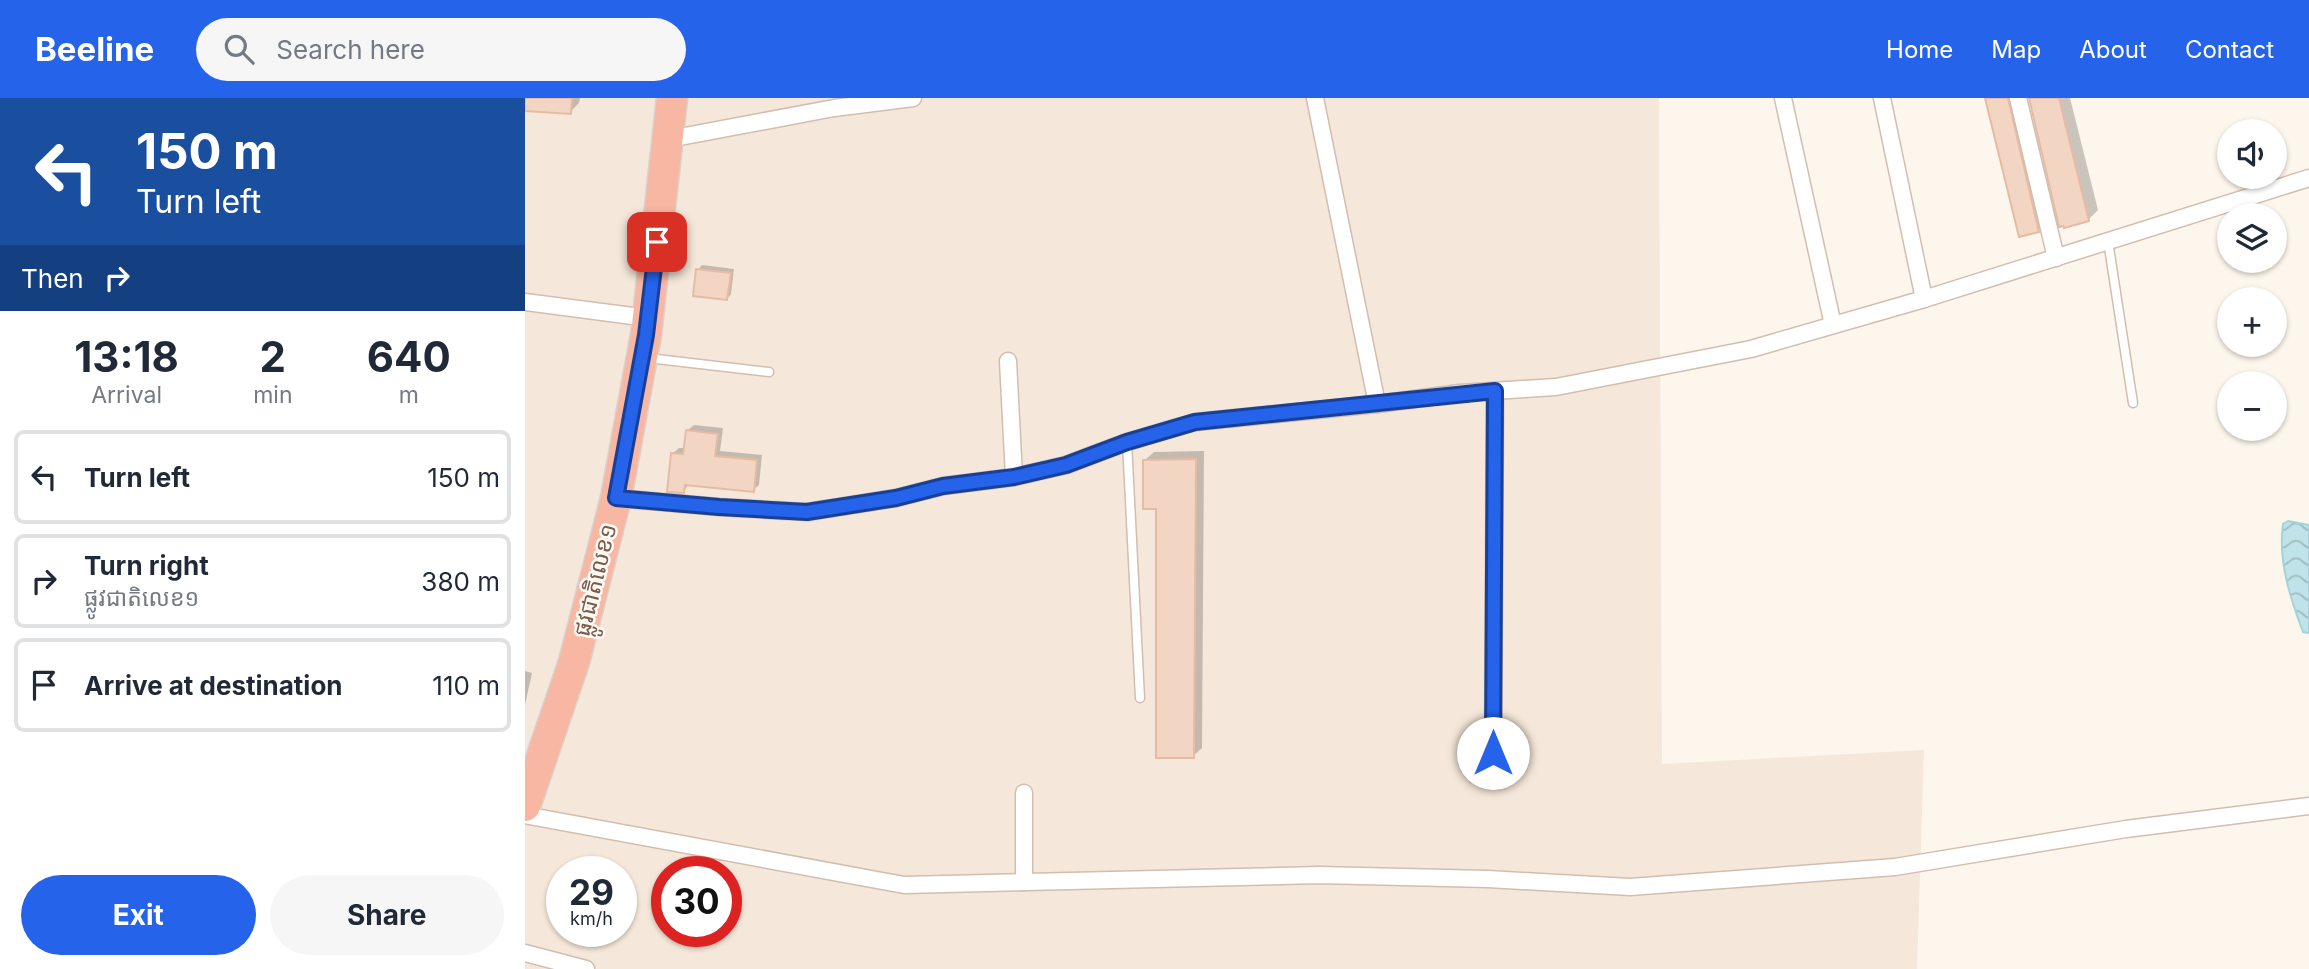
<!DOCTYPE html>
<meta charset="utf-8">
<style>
body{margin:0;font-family:Inter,"Noto Sans Khmer",sans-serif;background:#f6f6f7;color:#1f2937;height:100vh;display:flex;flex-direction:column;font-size:26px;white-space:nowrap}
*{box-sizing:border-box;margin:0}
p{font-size:23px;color:#747a83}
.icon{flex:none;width:38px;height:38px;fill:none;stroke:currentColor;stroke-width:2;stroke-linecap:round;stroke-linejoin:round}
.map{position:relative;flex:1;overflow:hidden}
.details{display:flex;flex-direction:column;background:#fff;width:525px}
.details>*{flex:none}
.hud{background:#1a4fa0;color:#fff;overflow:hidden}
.tools{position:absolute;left:1692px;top:21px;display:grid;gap:14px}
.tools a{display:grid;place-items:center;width:70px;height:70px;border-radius:50%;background:#fff;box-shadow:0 2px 5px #0004;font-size:35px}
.speed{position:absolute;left:21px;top:758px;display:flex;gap:14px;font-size:35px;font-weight:700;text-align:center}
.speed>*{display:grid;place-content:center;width:91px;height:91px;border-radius:50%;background:#fff;box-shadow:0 2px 5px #0004;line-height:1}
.speed small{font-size:18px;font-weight:400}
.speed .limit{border:10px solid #d22;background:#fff;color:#111}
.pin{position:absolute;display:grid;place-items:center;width:60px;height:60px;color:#fff;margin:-30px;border-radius:14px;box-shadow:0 4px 10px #0006}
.me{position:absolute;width:77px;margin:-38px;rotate:0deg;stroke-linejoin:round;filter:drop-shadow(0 0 5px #0008)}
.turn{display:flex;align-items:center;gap:24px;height:147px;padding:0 21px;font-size:32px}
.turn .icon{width:91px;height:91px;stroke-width:2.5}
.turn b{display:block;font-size:49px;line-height:60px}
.then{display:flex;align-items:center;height:66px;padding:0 21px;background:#0003;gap:14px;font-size:26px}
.eta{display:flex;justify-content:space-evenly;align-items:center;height:119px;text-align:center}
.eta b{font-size:42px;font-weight:700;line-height:49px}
.primary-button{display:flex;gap:14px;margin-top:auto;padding:14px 21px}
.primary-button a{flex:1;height:80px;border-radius:42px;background:#2563eb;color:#fff;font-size:28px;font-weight:700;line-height:80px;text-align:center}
.primary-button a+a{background:#f6f6f7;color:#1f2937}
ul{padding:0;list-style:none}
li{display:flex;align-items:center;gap:21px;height:94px;margin:0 14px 10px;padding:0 7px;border:4px solid #e0e1e3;border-radius:10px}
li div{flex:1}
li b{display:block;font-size:26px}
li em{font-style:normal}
header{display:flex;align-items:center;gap:42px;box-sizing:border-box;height:98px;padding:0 35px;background:#2563eb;color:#fff}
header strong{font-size:33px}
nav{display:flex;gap:38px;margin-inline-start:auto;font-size:24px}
.search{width:490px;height:63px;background:#f6f6f7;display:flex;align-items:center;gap:18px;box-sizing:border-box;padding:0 24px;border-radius:38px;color:#747a83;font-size:26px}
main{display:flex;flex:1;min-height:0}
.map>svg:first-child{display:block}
.residential{fill:#f5e8da;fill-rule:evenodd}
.water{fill:url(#water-waves);stroke:#a5d3da;stroke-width:2}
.shadow{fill:#0003}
.building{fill:#f3d5c3;stroke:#e6bba3;stroke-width:2}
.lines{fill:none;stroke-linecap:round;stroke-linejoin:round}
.lane-casing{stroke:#d1beb0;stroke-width:11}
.street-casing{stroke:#d1beb0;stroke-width:19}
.highway-casing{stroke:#dad1cd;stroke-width:33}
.lane{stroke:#fff;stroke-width:8}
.street{stroke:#fff;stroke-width:16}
.highway{stroke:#f7b7a3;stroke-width:30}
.route-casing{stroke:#184099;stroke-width:18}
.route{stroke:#2563eb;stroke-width:12}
.labels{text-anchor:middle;stroke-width:5;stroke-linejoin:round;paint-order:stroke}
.street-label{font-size:23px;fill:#7a5c4d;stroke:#fffaf3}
</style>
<header>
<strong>Beeline</strong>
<div class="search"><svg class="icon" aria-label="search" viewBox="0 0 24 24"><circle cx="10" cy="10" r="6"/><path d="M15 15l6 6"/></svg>Search here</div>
<nav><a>Home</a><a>Map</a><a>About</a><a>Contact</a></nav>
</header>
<main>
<section class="details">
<div class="hud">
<div class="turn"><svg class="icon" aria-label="left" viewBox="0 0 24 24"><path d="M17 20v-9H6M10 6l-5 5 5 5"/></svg><div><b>150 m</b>Turn left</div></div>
<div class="then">Then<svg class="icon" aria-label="right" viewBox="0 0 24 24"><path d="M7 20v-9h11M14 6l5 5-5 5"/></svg></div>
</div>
<div class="eta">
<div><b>13:18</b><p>Arrival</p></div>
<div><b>2</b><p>min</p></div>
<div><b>640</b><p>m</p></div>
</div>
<ul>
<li><svg class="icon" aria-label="left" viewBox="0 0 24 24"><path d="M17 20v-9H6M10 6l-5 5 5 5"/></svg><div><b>Turn left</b></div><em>150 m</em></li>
<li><svg class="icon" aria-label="right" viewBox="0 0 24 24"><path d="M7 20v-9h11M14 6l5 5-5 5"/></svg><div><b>Turn right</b><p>ផ្លូវជាតិលេខ១</p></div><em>380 m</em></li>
<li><svg class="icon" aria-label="arrive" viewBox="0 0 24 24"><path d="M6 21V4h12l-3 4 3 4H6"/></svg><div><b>Arrive at destination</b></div><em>110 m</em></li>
</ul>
<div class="primary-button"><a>Exit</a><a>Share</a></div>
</section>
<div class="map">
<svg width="1784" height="871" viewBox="0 0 1784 871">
<defs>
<pattern id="water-waves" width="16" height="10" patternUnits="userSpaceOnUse" patternTransform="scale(1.75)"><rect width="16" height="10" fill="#bfe3e8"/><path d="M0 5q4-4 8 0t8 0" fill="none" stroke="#a0bbbe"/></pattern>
</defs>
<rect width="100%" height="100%" fill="#fdf6ec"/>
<path class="residential" d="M0,0H1134L1137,666L1399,652L1392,871H0ZM37,774H96V833H37ZM142,774H201V833H142Z"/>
<path class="water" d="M1763,423L1784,427V535L1778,534C1765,499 1753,464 1758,426Z"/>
<g class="shadow">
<path d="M0,0H55L54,5L45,14L0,12Z"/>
<path d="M1462,0H1493L1522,123L1513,132Z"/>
<path d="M1506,0H1545L1573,112L1563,122Z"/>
<path d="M177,167L209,171L206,196L202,201L173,172Z"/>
<path d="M169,327L198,330L195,353L237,357L234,387L228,392L164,386L158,394L148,355L154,350H161L163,332Z"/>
<path d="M679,353L677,650L668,658L633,409L620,362L629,354Z"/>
<path d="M0,573L7,575L0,607Z"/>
</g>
<g class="building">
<path d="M0,0H47L46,16L0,13Z"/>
<path d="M1460,0H1483L1514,134L1494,139Z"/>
<path d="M1504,0H1534L1564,123L1539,130L1538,128L1534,129Z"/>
<path d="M171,171L206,175L202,202L168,198Z"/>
<path d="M161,332L193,336L190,358L232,362L229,394L160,387L159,395L142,394L146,355L158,356Z"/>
<path d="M671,361L669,660H631V411H618V362Z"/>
</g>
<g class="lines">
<g class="lane-casing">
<g id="lane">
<path d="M1583,143L1608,305"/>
<path d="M123,260L244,274"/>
<path d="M602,344L615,600"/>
</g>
</g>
<g class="street-casing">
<g id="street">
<path d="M790,0L852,306"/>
<path d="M1258,0L1308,227"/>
<path d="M1357,0L1399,201"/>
<path d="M1493,0L1531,160"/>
<path d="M144,41L309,10L388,0"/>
<path d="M0,204L123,220"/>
<path d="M483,263L489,379"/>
<path d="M91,400L194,409L282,414L371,400L418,388L489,379L541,367L602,344L670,324L852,306L935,295L1031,289L1226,251L1399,201L1784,80"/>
<path d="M968,655L970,293"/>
<path d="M499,695V784"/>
<path d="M0,717L379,787L794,777L963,781L1105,789L1370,769L1601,731L1784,708"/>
<path d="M0,855L61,871"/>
</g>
</g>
<g class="highway-casing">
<path id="highway" d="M0,708L49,564L91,400L121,237L147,0"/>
</g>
<use href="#lane" class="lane"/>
<use href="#street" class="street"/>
<use href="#highway" class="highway"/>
</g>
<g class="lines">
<g class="route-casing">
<path id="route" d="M132,144L121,237L91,400L194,409L282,414L371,400L418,388L489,379L541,367L602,344L670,324L970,293L968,655"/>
</g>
<use href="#route" class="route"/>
</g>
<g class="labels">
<g class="street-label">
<text transform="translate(70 482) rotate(-76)" y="8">ផ្លូវជាតិលេខ១</text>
</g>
</g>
</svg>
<div class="tools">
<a><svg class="icon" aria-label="sound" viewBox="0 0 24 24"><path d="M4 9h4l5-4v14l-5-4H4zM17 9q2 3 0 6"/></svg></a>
<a><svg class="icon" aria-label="layers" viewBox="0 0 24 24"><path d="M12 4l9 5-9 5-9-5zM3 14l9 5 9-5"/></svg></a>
<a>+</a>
<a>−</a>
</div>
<div class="speed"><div>29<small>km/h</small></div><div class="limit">30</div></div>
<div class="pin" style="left:132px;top:144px;background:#d93025"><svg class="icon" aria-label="arrive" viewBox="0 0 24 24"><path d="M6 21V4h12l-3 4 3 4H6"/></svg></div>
<svg class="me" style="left:968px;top:655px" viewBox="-20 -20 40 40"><circle r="19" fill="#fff"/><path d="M0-13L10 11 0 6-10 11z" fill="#2563eb"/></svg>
</div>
</main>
